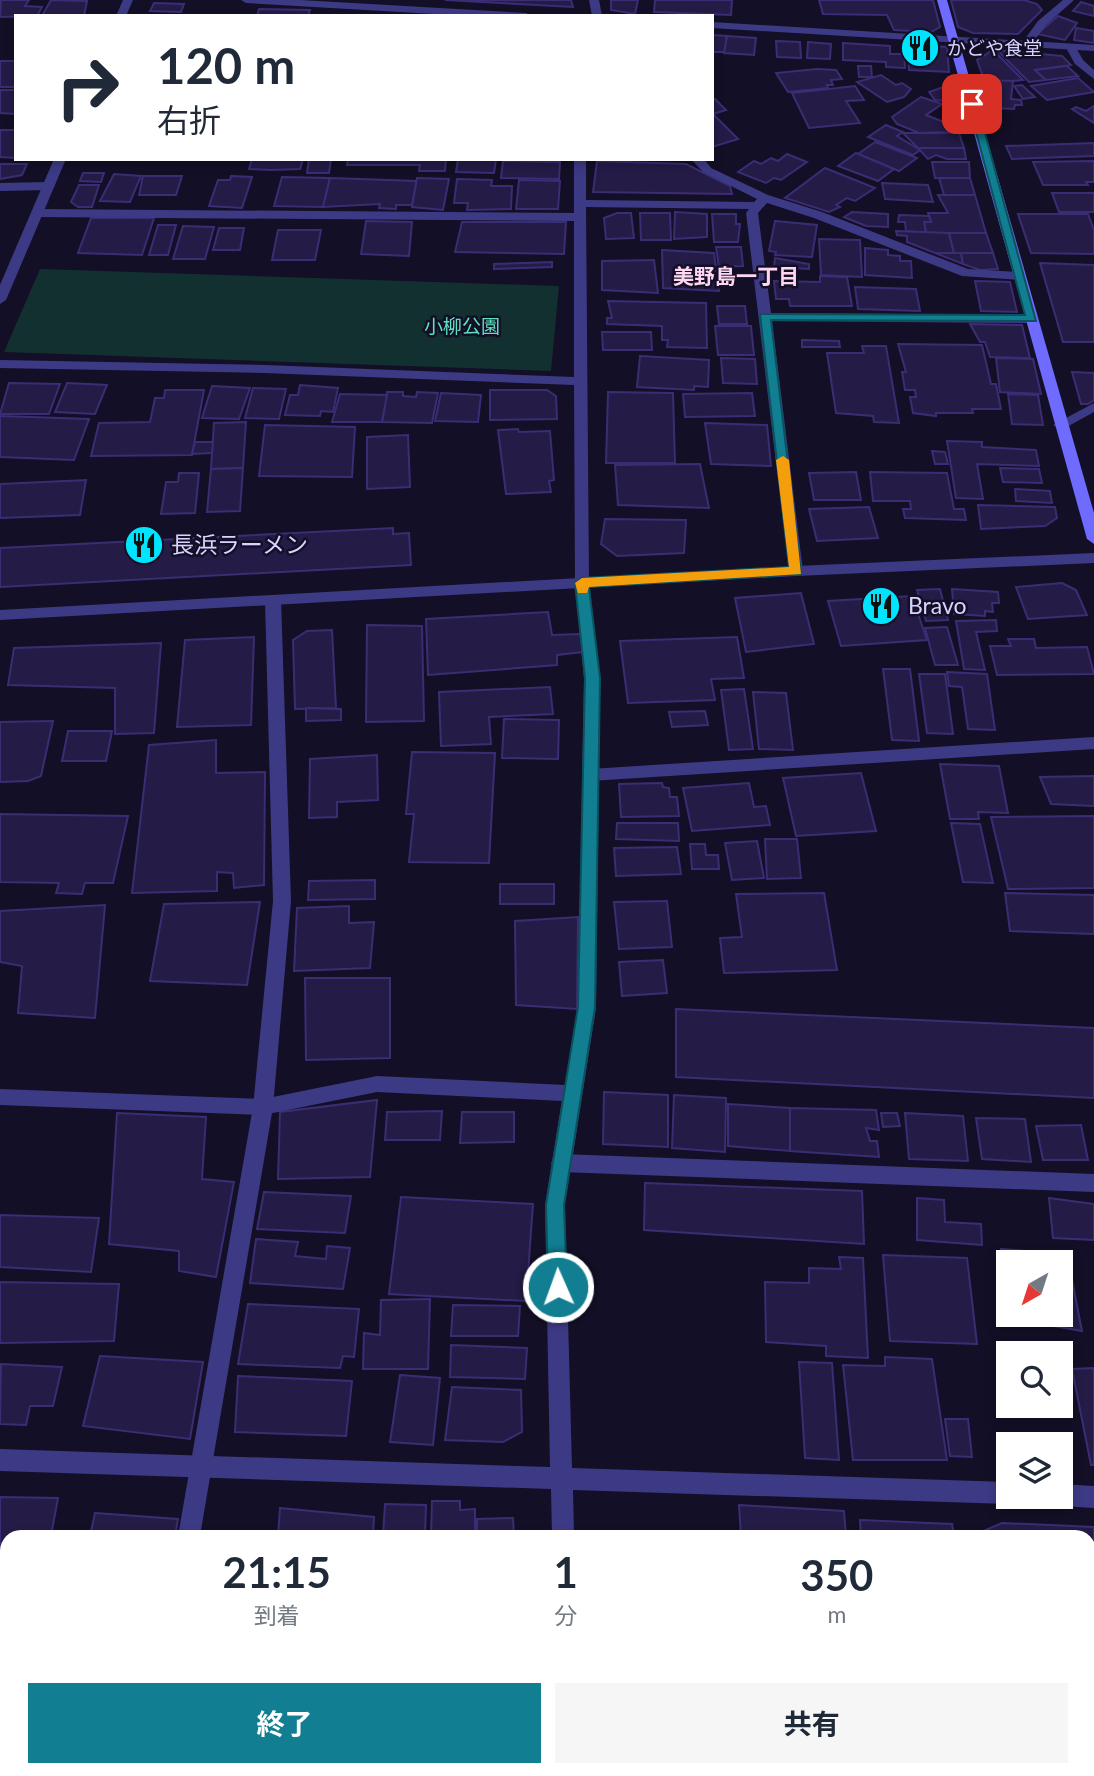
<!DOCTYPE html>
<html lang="ja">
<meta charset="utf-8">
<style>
body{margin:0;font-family:Lato,"Noto Sans JP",sans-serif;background:#f6f6f7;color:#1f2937;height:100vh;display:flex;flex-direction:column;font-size:26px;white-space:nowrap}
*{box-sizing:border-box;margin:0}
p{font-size:23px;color:#747a83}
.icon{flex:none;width:38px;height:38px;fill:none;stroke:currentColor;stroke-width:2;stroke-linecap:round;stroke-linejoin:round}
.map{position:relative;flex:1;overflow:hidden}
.panel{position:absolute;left:0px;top:1530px;width:1096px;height:247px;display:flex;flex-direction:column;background:#fff;border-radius:21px 21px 0 0;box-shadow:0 4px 10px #0003}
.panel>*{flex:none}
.hud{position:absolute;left:14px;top:14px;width:700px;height:147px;border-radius:0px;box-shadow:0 4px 10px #0003;background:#fff;color:#1f2937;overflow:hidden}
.needle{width:46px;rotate:219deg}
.buttons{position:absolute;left:996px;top:1250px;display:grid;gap:14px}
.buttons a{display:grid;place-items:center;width:77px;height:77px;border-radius:0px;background:#fff;box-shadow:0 4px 10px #0003;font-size:35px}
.pin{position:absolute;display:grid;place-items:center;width:60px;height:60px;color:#fff;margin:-30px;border-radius:14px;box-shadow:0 4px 10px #0006}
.me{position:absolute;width:77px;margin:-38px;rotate:358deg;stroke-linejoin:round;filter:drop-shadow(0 0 5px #0008)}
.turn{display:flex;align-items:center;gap:24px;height:147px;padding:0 28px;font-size:32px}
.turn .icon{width:91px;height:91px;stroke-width:2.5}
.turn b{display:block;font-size:49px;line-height:60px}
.eta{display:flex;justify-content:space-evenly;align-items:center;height:119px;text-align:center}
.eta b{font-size:42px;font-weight:700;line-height:49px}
.button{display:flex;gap:14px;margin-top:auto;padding:14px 28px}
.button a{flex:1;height:80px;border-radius:0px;background:#117e91;color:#fff;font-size:28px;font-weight:700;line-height:80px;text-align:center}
.button a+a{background:#f6f6f7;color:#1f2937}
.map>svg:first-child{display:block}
.green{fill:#12302f}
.building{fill:#241b47;stroke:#3b2d73;stroke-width:2;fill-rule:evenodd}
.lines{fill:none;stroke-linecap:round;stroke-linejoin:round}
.service{fill:#3d3a85;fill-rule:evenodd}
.minor{fill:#3d3a85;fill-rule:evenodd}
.tertiary{fill:#3d3a85;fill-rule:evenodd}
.secondary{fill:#6f6bff;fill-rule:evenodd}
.route{fill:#117e91;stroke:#0b525e;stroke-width:2}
.slow{fill:#f59e0b}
.labels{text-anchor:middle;stroke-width:5;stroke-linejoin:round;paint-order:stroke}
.far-poi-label{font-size:19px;fill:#d9d4ff;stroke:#130f26;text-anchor:start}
.far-park-label{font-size:19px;fill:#5fe0c0;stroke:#130f26}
.far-neighbourhood-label{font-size:21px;font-weight:bold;fill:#ffd6f0;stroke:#130f26}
.poi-label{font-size:23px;fill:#d9d4ff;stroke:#130f26;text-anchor:start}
</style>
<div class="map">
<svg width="1094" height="1776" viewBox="0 0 1094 1776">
<rect width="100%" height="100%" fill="#130f26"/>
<path class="green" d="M40,269L559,286L551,371L4,352Z"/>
<g class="building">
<path d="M1,0H29L25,6L42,7L37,16L0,17Z"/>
<path d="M51,0L87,1L84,16H42Z"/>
<path d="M445,0H571L573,7Z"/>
<path d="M611,0H638L635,14L611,10Z"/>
<path d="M655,0H732L731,15L654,12Z"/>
<path d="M819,0H933L940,27L931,32L894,30L887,15L823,14Z"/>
<path d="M951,0H1024L1037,4L1042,10L1018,34L973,33L958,27Z"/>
<path d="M1081,2L1094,6V16L1073,11Z"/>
<path d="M154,3L184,4L181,12L150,11Z"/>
<path d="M259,9L310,10L308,16H257Z"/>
<path d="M1058,16L1077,23L1065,40L1037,34Z"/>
<path d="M1076,28L1094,31V43L1074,40Z"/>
<path d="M712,35L727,36L725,52H712Z"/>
<path d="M727,36L756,38L754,55L724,53Z"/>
<path d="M776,41L800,42L801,58L777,57Z"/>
<path d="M808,42L831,44L830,59L807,58Z"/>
<path d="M843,43L890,46V54H904L905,68L886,67V62L843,60Z"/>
<path d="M908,44L947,47L949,72L909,70Z"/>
<path d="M993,50L1023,80L1002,82L984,80L977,60Z"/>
<path d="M997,50L1062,56L1071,65L1035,70L1046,80L1029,82Z"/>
<rect x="0" y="61" width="16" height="26"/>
<path d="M858,66H871L872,77H859Z"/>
<path d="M1067,66L1078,76L1046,80L1035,70Z"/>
<path d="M817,69L836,70L842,79L831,80L833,85H827L828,88L788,92L776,73Z"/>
<path d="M881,75L896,85L902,83L911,89L904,97L887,102L857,82Z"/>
<path d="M1078,78L1094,92L1047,100L1031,86Z"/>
<path d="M984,80L1013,81L1011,99L1021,100L1022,105H1015L1014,109L992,108Z"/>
<path d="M952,84L957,102L935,100L929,92Z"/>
<path d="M1022,85L1035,97L1023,99L1014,86Z"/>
<path d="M855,86L864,100L846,101L860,123L809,128L792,93Z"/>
<path d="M0,90H16V114L0,113Z"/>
<path d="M921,97L942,104L926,115L954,126L946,132L919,133L897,124L892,117Z"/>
<path d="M715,99L726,110L713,114L738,139L712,147V100Z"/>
<path d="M1094,106V123L1072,109L1076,107L1086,111Z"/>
<path d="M886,125L903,132L897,136L920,150L913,155L868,137Z"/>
<path d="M0,130H16V158L0,157Z"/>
<path d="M903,133H959L964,148H918Z"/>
<path d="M875,142L917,158L899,171L858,154Z"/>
<path d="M1094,143V156L1012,159L1006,146Z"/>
<path d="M918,148H964L966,159H947L936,155L928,159Z"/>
<path d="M856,153L894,169L878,181L838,166Z"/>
<path d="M787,154L807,162L781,180L774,178L766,183L738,172L754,161L761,164L771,158L778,161Z"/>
<path d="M252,159H303L300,169L271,170L249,169Z"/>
<path d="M309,159H331L329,173H307Z"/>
<path d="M348,159H446L445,171H419L420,165H347Z"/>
<path d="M458,159H496L494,173L456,172Z"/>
<path d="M503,161L560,162L559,179L501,178Z"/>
<path d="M597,161L686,164L730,186L732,194L593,192Z"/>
<path d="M1094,161V182H1086L1088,185H1043L1033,162Z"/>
<path d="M932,162H969L970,178H935Z"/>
<path d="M0,164H27L22,175L0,179Z"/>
<path d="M825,168L875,188L855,201L847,198L836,205L840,207L829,212L785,198Z"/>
<path d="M83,173H104L101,182L80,181Z"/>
<path d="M114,174L141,176L130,202L100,201Z"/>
<path d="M143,176H182L176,195H139Z"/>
<path d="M231,176L252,177L242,208L209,206L218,180H230Z"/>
<path d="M282,177L330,178L323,207L274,206Z"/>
<path d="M330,178L417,181L412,205H396V209L379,208L380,204L323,207Z"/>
<path d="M417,178L449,179L443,210L412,207Z"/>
<path d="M939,178H970L975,195H944Z"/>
<path d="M457,179L492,180L491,186H512L511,209L467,210L468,203H454Z"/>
<path d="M519,180L560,181L558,209H516Z"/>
<path d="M882,183L928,185L933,202L885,199Z"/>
<path d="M79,185H99L92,207H78L71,202Z"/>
<path d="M1052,193H1094V212H1059Z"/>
<path d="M938,195H975L986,233H926L924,222H931L928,213H948Z"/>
<path d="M675,212L707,214V237L674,239Z"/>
<path d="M852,212L888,214V227L866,226L844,217Z"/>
<path d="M617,213H631L634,238L606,239L604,218Z"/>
<path d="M640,213H670L671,240H641Z"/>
<path d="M712,214H736V224H740L738,242H714Z"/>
<path d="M1018,214H1088L1094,230V254L1031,253Z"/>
<path d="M899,215L929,216L931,222H924L926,233L906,231L905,222H898Z"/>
<path d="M91,218H154L142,255L78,253Z"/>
<path d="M366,221L412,222L409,256L361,254Z"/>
<path d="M775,221L817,225L812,257L775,255L776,252L769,251Z"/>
<path d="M462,222H566L564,254L455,252Z"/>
<path d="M158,225H176L168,255H149Z"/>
<path d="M183,226L214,227L205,259H173Z"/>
<path d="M219,228H244L240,250H213Z"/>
<path d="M278,230H321L315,260H272Z"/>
<path d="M896,231L949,233L954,253H935L907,242V236L897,235Z"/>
<path d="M949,233H986L993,253H954Z"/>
<path d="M819,239L860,240L862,277L821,275Z"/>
<path d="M716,247H741L743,266L719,267Z"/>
<path d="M865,248L888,250V255L900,256V261H911L912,278L865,275Z"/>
<path d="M662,250L714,253L719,291L663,288Z"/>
<path d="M935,253H961L963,264Z"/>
<path d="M961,253H993L998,269L980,270L963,264Z"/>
<path d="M775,258L809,264V269L774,267Z"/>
<path d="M654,260L658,293L602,290V261Z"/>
<path d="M552,262V267L494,269V264Z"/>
<path d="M1040,263L1094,265V342H1063Z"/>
<path d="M820,276L847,277L852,306H790L789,299H776L774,281L820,282Z"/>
<path d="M975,281L1010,282L1017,312L981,311Z"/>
<path d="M855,287L916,289L920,311L858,309Z"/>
<path d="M608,301L706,303L707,348L667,347L668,340H662V326L607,324V318H612Z"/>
<path d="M717,306H745L747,324H719Z"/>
<path d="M970,324L1022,325L1030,358L990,357L985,342H980Z"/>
<path d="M715,326H751L754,355H718Z"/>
<path d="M602,332H651L652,350H603Z"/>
<path d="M802,340L839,341L840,347H802Z"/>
<path d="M898,344L982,345L991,384H996L1001,409H972L973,413H936V416L913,413L910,397H916L915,390H905L902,372H906Z"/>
<path d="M862,346H886L899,423L874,422L873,416L836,413L827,353H864Z"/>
<path d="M640,356L709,360L708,387L694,386V390L637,387Z"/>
<path d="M721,358L755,359L757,384L723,383Z"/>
<path d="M996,358L1033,359L1041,394L1000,392Z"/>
<path d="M1072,372L1094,373V400L1088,404H1081Z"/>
<path d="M9,383L60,384L49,414H0Z"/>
<path d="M67,383L107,385L95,414L55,412Z"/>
<path d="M300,385L338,388L333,412L321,411L320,416L285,415L290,395H298Z"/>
<path d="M212,386L250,388L239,419L202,418Z"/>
<path d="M253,388L286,389L279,419L245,418Z"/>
<path d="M165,390H204L192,455L91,456L99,423L150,422L155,398H164Z"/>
<path d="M490,390H547L556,396L557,419L490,420Z"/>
<path d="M387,392H403V396L416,397L417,392L438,393L432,423L382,422Z"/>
<path d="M608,392L673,393L675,463H606Z"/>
<path d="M441,393L481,395L478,422L435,421Z"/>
<path d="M752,393L755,416L685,417L683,394Z"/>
<path d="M340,394L387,395L382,422H332Z"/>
<path d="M1008,394L1038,395L1043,425L1012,424Z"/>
<path d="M0,416L89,419L74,460L0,457Z"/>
<path d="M246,422L243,468L211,469L214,423Z"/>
<path d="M705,423L767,425L771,466L711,464Z"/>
<path d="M265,425L355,427L352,477L259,476Z"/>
<path d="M518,429L519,432L550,431L554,480L549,481L551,492L506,494L498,430Z"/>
<path d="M408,435L410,487L367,489V437Z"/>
<path d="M947,441L982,442V447L1036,450L1039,466L977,464L983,499L956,498Z"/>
<path d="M195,442H213L212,453L192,454Z"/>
<path d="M932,451L945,452L948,464H935Z"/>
<path d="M700,464L709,508L618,505L615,465Z"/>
<path d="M243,468L240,511L207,512L211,469Z"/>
<path d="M1000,468L1039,469L1042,483L1003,482Z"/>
<path d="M856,472L861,500H814L809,473Z"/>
<path d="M870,472L947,473L954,509H964L966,520L905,518L903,509H911L910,501H873Z"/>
<path d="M179,473H199L195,513L161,514L166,482H178Z"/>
<path d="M86,480L80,515L0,518V484Z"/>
<path d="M1015,489L1050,491L1052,503L1016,501Z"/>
<path d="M978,505L1055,507L1057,518L1045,526L981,529Z"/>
<path d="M869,507L878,538L817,541L809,509Z"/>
<path d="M605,519L686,520L684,553L617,556L601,544Z"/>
<path d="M393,528V534L409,533L411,565L0,587V548Z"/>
<path d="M1062,583L1076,590L1087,615L1028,619L1016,587Z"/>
<path d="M940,589L948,620L926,621L917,590Z"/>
<path d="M952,589L998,592L999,603H992L993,612L985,611V616L954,614Z"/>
<path d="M801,593L814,644L746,652L735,598Z"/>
<path d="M912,596L927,640L841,646L828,601Z"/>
<path d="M548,612L552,635L580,634L584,652L557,655V665L428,675L426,619Z"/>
<path d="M996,620L997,631L976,632L985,670L964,669L956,621Z"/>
<path d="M367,625L422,626L424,721L366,722Z"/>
<path d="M947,627L958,665H935L925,628Z"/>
<path d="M332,630L336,708L295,709L293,640L307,631Z"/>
<path d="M254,637L251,725L177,727L185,640Z"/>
<path d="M737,637L744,678L711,679L715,700L628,703L620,641Z"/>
<path d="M1008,639H1034L1036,648L1087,647L1094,674L997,675L990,646H1011Z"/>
<path d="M161,643L154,733L115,734V688L8,685L14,648Z"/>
<path d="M883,669H910L919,741L892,740Z"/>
<path d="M947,672L987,674L995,730L968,729L962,687L949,686Z"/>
<path d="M919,674H945L953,734L927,733Z"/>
<path d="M550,687L553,714L489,717L491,744L441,746L439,692Z"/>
<path d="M744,689L753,749L729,750L721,690Z"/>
<path d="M753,692L786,693L793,750L759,749Z"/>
<path d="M306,708L341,709V720L306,721Z"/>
<path d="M705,711L708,725L672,727L669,712Z"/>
<path d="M504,719L559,720L558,759L502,758Z"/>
<path d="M53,721L41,776L28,781L0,782V722Z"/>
<path d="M68,731H112L106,761H62Z"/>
<path d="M216,740V773L265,772L264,885L234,888L233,873L217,872V891L132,893L149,745Z"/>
<path d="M412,752L495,753L489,863L409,862L414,814H406Z"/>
<path d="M377,755L378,800L337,802V817L309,818L310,759Z"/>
<path d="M940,764L999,766L1008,813L978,812L979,819H950Z"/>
<path d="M861,773L876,831L796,836L783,778Z"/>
<path d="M1094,776V806L1051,804L1040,777Z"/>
<path d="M662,783L663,787L669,788L670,797H677L679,816L621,817L619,784Z"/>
<path d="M749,783L754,807L766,806L770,825L692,831L683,788Z"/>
<path d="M0,814L128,816L113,883H85L82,894L56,893L59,883L0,882Z"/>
<path d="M1094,816V888L1008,889L991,817Z"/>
<path d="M617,823H678L679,841L616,839Z"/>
<path d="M951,823L980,824L993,883L963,882Z"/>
<path d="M765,839H797L801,878L767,879Z"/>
<path d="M757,841L764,878L732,880L725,843Z"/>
<path d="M690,844H705L706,855H718L719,869H692Z"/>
<path d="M677,847L681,874L616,876L614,848Z"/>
<path d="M375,880V899L308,900L309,881Z"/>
<rect x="500" y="884" width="54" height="20"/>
<path d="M824,893L837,970L724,973L720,938L742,937L736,894Z"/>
<path d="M1005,893L1094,895V934L1010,931Z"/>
<path d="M667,901L672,947L619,949L614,902Z"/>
<path d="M260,902L247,985L150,981L164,904Z"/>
<path d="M105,905L95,1018L18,1013L22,966L0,962V911Z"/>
<path d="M349,906V923L374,922L370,968L294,971L297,908Z"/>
<path d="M578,917L577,1009L516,1005L515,921Z"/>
<path d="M663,960L667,993L622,996L619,962Z"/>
<path d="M305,978H390V1058L306,1060Z"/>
<path d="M676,1009L1094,1028V1098L676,1077Z"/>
<path d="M604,1092L668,1095V1147L603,1144Z"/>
<path d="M674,1095L726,1098L725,1152L672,1148Z"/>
<path d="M377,1100L370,1177L278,1179L280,1112Z"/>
<path d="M728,1104L790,1108V1151L728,1146Z"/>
<path d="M790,1108L876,1110L879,1130L866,1128L870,1141H877L879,1157L790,1151Z"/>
<path d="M442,1111L440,1140H385L387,1112Z"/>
<path d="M462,1112H514V1142L460,1143Z"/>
<path d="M117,1113L206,1117L202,1179L234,1182L216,1277L179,1271V1251L109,1244Z"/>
<path d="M881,1113H897L900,1126L883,1127Z"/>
<path d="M905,1113L963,1116L968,1161L909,1159Z"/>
<path d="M976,1118L1025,1119L1031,1162L982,1159Z"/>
<path d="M1081,1125L1088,1160H1043L1036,1126Z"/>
<path d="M645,1183L862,1191L864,1244L644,1230Z"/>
<path d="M264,1192L351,1196L345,1233L257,1229Z"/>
<path d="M401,1197L533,1204L526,1301L389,1294Z"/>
<path d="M917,1198L944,1200L945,1222L981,1224L982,1245L917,1240Z"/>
<path d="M1049,1198L1094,1204V1240L1053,1238Z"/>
<path d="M0,1215L99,1218L91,1272L0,1267Z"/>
<path d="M256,1239L298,1242L295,1256L326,1259L327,1246L350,1248L343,1289L250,1283Z"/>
<path d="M1001,1249L1067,1254L1082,1331L1007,1318ZM1008,1262H1060V1314H1008Z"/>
<path d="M883,1255L967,1258L977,1344L890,1341Z"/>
<path d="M839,1257L863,1258L868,1358L826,1356V1346L766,1342L765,1282L809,1283V1268L841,1269Z"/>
<path d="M0,1282L119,1284L114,1341L0,1343Z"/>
<path d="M430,1299L428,1369H363L364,1333L380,1335L381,1300Z"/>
<path d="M248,1304L359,1309L354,1357L343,1356L340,1368L238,1364Z"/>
<path d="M453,1305L520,1306L518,1336H451Z"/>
<path d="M451,1345L527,1348L525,1379L450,1377Z"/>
<path d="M100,1356L203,1362L190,1439L83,1426Z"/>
<path d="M885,1357L932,1359L947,1460H853L843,1365L885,1366Z"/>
<path d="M799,1362L832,1363L839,1460L805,1458Z"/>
<path d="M1,1364L62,1367L53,1406H30L26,1425L0,1424Z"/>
<path d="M1093,1368L1094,1373V1465H1091L1072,1369Z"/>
<path d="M400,1375L440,1378L433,1445L390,1442Z"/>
<path d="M238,1376L352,1381L346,1436L235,1432Z"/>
<path d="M452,1387L521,1390L522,1432L503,1442L445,1440Z"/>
<path d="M945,1419H968L972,1457L950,1456Z"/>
<path d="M0,1497L58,1498L51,1536H7V1638H0Z"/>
<path d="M432,1501H460V1510L475,1509V1536H431Z"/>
<path d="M385,1504L426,1505L425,1536H383Z"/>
<path d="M739,1505L844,1511L846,1536H741Z"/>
<path d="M280,1508L374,1517L373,1536H278Z"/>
<path d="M95,1513L178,1519L175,1536H90Z"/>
<path d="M513,1518L514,1536H477V1519Z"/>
<path d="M860,1520L952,1524L954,1536H861Z"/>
<path d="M1002,1523L1094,1527V1575H1088V1536H972Z"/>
<path d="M0,1648L7,1649V1717L2,1738Z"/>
<path d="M41,1769H134L133,1776H40Z"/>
<rect x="490" y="1769" width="43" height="7"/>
</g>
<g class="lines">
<g class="service">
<path d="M1063,0H1074L1046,25L1031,45H1023L1022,43L1038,21Z"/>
<path d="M1066,44H1074L1083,60L1094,70V79L1075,64L1065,46Z"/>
<path d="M273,595L281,600L291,901L273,1107L200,1536H178L253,1107L273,901L265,600Z"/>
<path d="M1094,737V749L590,781L582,775L590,769Z"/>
<path d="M561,1154L1094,1174V1192L561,1172L554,1169L551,1163L554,1157Z"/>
<path d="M140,1769H164L163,1776H139Z"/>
</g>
<g class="minor">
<path d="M241,0H300L526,13L531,16H468L246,3Z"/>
<path d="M589,0H599L602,16H592Z"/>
<path d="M712,22L1094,45V51L712,28Z"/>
<path d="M574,159H586V200L754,202L757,199L703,172L691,159H704L711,168L768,195L822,212L968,269L1020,272L1026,276L1020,280L962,276L814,218L767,203L758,213L771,313L1031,315L1037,319L1031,323L772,321L803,571L796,576L789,571L746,213L749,209L586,207L589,583L600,679L596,1008L565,1205L572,1468L1008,1482V1496H1018L1016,1501L1008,1504L573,1490L574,1536H552L551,1489L0,1471V1449L550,1467L545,1205L562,1101L377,1092L263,1115L0,1105V1089L263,1099L377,1076L565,1085L578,1008L584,679L575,583L574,385L265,373L0,368V360L265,365L574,377V221L37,217L31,213L37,209L574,213Z"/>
<path d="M0,183L49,182L55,186L49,190L0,191Z"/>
<path d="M1094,403V412L1065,428L1060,429L1053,425Z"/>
<path d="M1060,1484L1094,1486V1508L1060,1506L1052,1503L1049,1496H1060Z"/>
<rect x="548" y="1769" width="24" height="7"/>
</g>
<g class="tertiary">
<path d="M123,0H133L126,16H116Z"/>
<path d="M54,159H66L6,300L0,304V285Z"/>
<path d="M1094,553V563L796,576L0,620V610L796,566Z"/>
</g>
<path class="secondary" d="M937,0H947L1094,513V544L1087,539Z"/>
</g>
<path class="route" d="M968,102L977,104L1036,321L771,320L801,574L589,587L600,678L595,1007L564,1205L567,1287L565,1293L558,1295L551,1293L548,1287L546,1205L578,1007L585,678L575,583L582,578L789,567L760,314L1025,315Z"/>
<path class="slow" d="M783,456L789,460L801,574L589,587L587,593H578L575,583L582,578L789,567L776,460Z"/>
<defs>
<g id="restaurant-disc" transform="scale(2.0125)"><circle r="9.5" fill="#00e5ff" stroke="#130f26"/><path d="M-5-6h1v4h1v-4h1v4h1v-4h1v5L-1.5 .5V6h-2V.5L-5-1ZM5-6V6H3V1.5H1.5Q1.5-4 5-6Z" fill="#111"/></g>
</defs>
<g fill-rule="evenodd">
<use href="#restaurant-disc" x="920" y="48"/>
<use href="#restaurant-disc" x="144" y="545"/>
<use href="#restaurant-disc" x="881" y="606"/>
</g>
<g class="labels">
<g class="far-poi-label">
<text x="947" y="55">かどや食堂</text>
</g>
<g class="far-park-label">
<text x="462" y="333">小柳公園</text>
</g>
<g class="far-neighbourhood-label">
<text x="736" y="284">美野島一丁目</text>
</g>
<g class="poi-label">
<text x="171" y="553">長浜ラーメン</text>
<text x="908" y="614">Bravo</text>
</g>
</g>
</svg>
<div class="buttons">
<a><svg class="needle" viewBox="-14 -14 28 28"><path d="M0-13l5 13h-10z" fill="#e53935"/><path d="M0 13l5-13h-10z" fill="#747a83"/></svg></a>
<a><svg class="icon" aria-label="search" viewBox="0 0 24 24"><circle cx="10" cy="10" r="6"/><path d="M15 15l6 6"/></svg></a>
<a><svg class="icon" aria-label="layers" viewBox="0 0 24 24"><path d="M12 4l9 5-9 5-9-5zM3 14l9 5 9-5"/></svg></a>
</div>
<div class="pin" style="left:972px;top:104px;background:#d93025"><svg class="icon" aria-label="arrive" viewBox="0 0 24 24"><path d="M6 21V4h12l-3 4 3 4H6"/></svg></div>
<svg class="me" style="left:558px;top:1287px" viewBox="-20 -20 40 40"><circle r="17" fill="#117e91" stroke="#fff" stroke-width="3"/><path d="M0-11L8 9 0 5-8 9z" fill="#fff"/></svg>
<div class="hud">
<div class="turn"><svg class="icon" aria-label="right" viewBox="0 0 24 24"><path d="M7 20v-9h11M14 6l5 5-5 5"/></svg><div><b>120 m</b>右折</div></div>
</div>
<section class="panel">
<div class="eta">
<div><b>21:15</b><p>到着</p></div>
<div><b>1</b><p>分</p></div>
<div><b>350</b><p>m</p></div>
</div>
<div class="button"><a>終了</a><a>共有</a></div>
</section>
</div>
